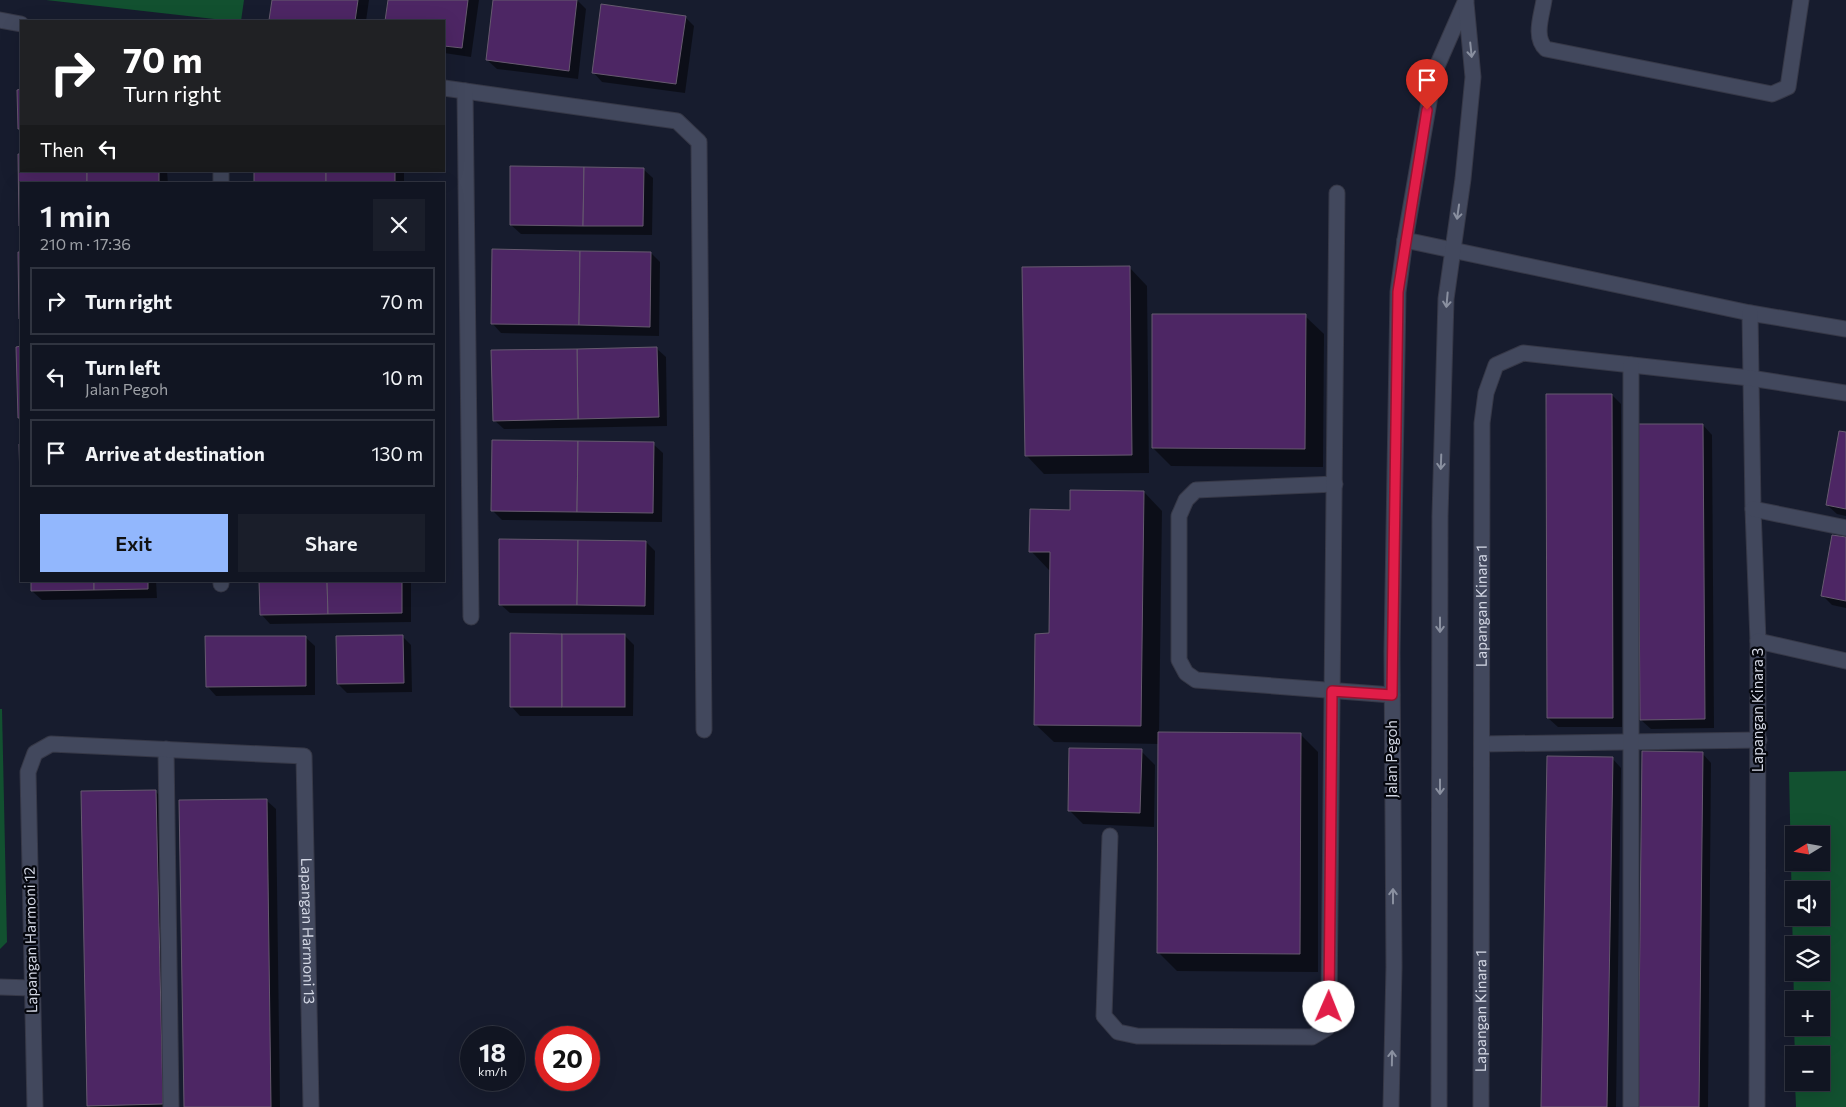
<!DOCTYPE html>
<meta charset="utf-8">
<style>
body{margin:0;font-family:Commissioner,sans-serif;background:#1a1e2a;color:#f1f3f6;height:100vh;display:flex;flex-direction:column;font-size:19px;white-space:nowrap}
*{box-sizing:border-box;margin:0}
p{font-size:16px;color:#9c9fa5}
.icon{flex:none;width:28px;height:28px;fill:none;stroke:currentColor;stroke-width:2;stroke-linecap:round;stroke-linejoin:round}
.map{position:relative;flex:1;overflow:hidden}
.side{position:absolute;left:20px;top:182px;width:425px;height:400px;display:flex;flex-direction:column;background:#111522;border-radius:0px;box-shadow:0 5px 20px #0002,0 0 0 1px #303440}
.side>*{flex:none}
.banner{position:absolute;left:20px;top:20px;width:425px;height:152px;border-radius:0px;box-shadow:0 5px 20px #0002,0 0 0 1px #303440;background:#202124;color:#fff;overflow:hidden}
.needle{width:32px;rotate:259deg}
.buttons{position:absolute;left:1785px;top:826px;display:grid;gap:10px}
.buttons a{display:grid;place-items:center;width:45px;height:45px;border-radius:0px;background:#111522;box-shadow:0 5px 20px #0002,0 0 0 1px #303440;font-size:25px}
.speed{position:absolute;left:460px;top:1026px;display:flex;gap:10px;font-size:25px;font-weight:700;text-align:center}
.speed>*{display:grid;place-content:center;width:65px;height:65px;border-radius:50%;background:#111522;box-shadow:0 5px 20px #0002,0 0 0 1px #303440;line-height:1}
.speed small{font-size:12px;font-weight:400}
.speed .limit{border:8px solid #d22;background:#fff;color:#111}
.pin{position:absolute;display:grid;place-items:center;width:42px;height:42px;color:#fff;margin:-51px -21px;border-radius:50% 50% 50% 0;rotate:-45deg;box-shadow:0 0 5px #0007}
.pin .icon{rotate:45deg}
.me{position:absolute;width:55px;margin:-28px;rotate:1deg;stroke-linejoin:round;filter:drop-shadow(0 0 4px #0008)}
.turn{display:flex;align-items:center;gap:18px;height:105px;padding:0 20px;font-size:22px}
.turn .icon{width:65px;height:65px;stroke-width:2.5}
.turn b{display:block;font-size:35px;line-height:42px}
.then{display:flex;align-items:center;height:48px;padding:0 20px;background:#0003;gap:10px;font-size:19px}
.round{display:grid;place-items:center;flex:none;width:52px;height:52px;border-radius:0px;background:#1a1e2a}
.overview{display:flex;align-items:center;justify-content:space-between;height:85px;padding:0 20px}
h1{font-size:30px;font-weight:600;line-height:38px}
.button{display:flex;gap:10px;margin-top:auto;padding:10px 20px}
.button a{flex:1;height:58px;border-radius:0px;background:#92b7fd;color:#111;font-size:20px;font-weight:600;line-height:58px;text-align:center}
.button a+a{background:#1a1e2a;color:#f1f3f6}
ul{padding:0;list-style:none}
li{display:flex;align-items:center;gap:15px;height:68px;margin:0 10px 8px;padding:0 10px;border:2px solid #303440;border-radius:0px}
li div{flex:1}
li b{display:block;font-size:19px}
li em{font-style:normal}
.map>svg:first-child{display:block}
.green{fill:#125130;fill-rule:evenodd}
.shadow{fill:#0007}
.building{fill:#4d2664;stroke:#665a6f}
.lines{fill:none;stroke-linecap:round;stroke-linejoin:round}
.minor-casing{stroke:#363847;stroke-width:17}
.minor{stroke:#42485d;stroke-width:15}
.oneway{stroke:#8a90a0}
.route-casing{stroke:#92132f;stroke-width:12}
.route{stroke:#e11d48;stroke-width:9}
.labels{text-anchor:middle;stroke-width:4.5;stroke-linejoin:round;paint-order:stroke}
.street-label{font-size:15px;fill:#d3d7e4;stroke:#05070e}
</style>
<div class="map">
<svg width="1846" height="1107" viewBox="0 0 1846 1107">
<rect width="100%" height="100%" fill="#171c2e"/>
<g class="green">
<path d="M46,0H244L241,21H232Z"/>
<path d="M0,709H2L7,942L0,949Z"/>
<path d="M1846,771V1107H1796L1795,1083L1821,1082V1055H1795L1794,1028H1821V1000H1794V1003L1789,772ZM1794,835H1821V862H1794ZM1794,890H1821V918H1794ZM1794,945H1821V972H1794Z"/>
</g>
<g class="shadow">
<path d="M273,0H369L366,21H272L270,20Z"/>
<path d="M389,0H479L471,57L444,53V21H386Z"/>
<path d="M494,0H577L586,9L578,79L497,69L487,60Z"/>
<path d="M685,17L694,26L685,93L602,82L593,72Z"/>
<path d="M19,155H21V171H167L168,184H21V226Z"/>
<path d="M643,169L653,178L652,235L521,234L511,225Z"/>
<rect x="255" y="171" width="149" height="13"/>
<path d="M19,253H21V319L20,318Z"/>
<path d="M651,253L660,262L659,336L501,333L492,323Z"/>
<path d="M1129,267L1147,286L1149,473L1044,474L1026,455Z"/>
<path d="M1305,316L1324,334L1323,467L1171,466L1153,448Z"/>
<path d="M17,348H21V420L19,418Z"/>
<path d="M656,348L666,357L667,426L504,429L494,420Z"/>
<path d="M1612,395L1621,404L1622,727H1558L1548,718Z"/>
<path d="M1703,425L1712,435L1714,728L1651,729L1641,720Z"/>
<path d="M1846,433V516L1837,514L1827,505Z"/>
<path d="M653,444L663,453L662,522L502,520L493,511Z"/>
<path d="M1144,492L1162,511L1159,734H1300L1318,752V972L1177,971L1159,953V744L1054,742L1035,724L1050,635L1051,570H1049L1031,551L1071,511Z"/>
<path d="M1846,539V608L1832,605L1823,596Z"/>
<path d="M646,542L655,551L654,615L510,613L500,604Z"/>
<path d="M32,581H156L157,598L42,600L32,591Z"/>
<path d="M260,581H411V622L270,624L261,614Z"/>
<path d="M402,636L411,645L412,692L347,693L338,684Z"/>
<path d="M625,636L634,645L633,716H520L511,706Z"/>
<path d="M305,637L315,646V695L216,696L207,686Z"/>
<path d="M1141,751L1155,765L1154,827L1083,824L1069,810Z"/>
<path d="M1702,753L1711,763L1708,1107H1639Z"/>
<path d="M1612,758L1621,768L1616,1107H1543Z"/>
<path d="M155,791L165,801L171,1107H90L89,1105Z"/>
<path d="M266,800L276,809L280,1107H185Z"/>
</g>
<g class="building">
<path d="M272,0H358L355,21L269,20Z"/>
<path d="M388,0H468L462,48L444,46V21H385Z"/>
<path d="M493,0H577L569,71L486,60Z"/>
<path d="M601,4L686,16L676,84L592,73Z"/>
<path d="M21,89V129H18L17,90Z"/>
<path d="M18,154H21V171H87V184H21V226H19Z"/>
<path d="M510,166L584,167L583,226L510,225Z"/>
<path d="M584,167L644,168L643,226H583Z"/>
<rect x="87" y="171" width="72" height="13"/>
<rect x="254" y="171" width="72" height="13"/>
<rect x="326" y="171" width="69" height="13"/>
<path d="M492,249L580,251L579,325L491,324Z"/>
<path d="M580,251L651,252L650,327L579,325Z"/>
<path d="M18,252H21V319H19Z"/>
<path d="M1130,266L1132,455L1025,456L1022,267Z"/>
<path d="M1152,314H1306L1305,449L1152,448Z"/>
<path d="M21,346V418H18L16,347Z"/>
<path d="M657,347L659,417L578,419L577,349Z"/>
<path d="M577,349L578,419L493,421L491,350Z"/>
<path d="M1546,394H1612L1613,718H1547Z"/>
<path d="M1638,424H1703L1705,719L1640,720Z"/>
<path d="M1839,431L1846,432V509L1826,505Z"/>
<path d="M492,440L578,441L577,512L491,511Z"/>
<path d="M578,441L654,442L653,513L577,512Z"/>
<path d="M19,444H21V517Z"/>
<path d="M1070,490L1144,491L1141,726L1034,725L1035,634L1049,633L1050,552H1029L1030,509L1070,510Z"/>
<path d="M1832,535L1846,537V601L1821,596Z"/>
<path d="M499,539L578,540L577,605H499Z"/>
<path d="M578,540L646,541L645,606L577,605Z"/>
<path d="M31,581H94V590L31,591Z"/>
<path d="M94,581H148V589L94,590Z"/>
<path d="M259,581H327L328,614L260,615Z"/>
<path d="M327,581H402V613L328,614Z"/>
<path d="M510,633L562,634V707H510Z"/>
<rect x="562" y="634" width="63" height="73"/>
<path d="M403,635L404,683L337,684L336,636Z"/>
<path d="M205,636H306V686L206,687Z"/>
<path d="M1158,732L1301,733L1300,954L1157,953Z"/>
<path d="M1069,748L1142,749L1140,813L1068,811Z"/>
<path d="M1642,751L1703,752L1699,1107H1638Z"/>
<path d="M1547,756L1613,757L1607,1107H1541Z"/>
<path d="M156,790L163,1104L87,1106L81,791Z"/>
<path d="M267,799L271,1107H184L179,800Z"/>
</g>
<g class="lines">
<g class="minor-casing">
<g id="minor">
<path d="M1544,0C1542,15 1533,37 1546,49L1772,94L1788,87L1801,0"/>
<path d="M0,20L21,24"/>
<path d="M444,88L677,121L699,142L704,730"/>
<path d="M465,91L471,617"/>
<path d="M221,184V171"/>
<path d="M1405,240L1750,313L1846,329"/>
<path d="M1750,313L1753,509L1758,641L1757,1107"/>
<path d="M1335,484L1196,490L1186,500L1179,516V660L1186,673L1196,680L1392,695"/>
<path d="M1753,509L1846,528"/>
<path d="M221,584V581"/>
<path d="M1758,641L1846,661"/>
<path d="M1482,744L1759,740"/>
<path d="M166,749L171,1107"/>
<path d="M1110,836L1104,1016L1118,1032L1137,1036L1312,1037L1327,1028L1329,1007L1337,193"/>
<path d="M0,987L32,988"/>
<path id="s1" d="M35,1107L28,772L35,753L51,744L304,756L311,1107"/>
<path d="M1391,1107L1394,967L1392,652L1398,292L1405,240L1434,73L1466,0"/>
<path d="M1439,1107L1440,516L1446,299L1463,179L1473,77L1466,3"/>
<path id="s2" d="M1481,1107L1482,423L1486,393L1496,365L1523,353L1750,378L1846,393"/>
<path d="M1631,1107V365"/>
</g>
</g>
<use href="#minor" class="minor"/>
</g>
<defs><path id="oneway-shaft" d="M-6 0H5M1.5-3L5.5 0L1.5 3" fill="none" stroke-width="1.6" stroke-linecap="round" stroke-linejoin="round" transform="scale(1.25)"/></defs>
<g class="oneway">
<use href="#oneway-shaft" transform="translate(1471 50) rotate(84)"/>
<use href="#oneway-shaft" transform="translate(1458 212) rotate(98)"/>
<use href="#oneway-shaft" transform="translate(1447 300) rotate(95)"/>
<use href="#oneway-shaft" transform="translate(1441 462) rotate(92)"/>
<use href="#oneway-shaft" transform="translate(1440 625) rotate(90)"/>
<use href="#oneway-shaft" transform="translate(1440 787) rotate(90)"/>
<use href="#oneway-shaft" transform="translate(1393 896) rotate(-90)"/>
<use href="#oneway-shaft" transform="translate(1392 1058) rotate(-89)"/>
</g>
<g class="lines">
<g class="route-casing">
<path id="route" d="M1329,1007L1332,691L1392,695L1398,292L1427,110"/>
</g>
<use href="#route" class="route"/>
</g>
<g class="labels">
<g class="street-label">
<text dy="5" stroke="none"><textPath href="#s2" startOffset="501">Lapangan Kinara 1</textPath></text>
<text transform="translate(1758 710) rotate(-90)" y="5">Lapangan Kinara 3</text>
<text transform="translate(1392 759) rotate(-90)" y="5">Jalan Pegoh</text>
<text dy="5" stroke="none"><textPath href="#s1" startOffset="802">Lapangan Harmoni 13</textPath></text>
<text transform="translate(31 940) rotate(-91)" y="5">Lapangan Harmoni 12</text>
<text dy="5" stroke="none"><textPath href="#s2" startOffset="96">Lapangan Kinara 1</textPath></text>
</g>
</g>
</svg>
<div class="buttons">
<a><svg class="needle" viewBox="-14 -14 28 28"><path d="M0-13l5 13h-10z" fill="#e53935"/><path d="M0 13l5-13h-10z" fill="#9c9fa5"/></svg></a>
<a><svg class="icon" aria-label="sound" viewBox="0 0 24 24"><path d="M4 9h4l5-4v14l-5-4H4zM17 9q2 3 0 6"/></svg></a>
<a><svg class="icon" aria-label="layers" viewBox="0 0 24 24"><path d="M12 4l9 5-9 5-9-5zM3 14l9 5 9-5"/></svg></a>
<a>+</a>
<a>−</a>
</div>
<div class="speed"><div>18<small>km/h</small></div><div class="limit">20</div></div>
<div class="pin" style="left:1427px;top:110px;background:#d93025"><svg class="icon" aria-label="arrive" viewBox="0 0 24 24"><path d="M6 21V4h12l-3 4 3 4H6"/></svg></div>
<svg class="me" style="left:1329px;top:1007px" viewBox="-20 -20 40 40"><circle r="19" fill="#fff"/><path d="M0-13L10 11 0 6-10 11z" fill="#e11d48"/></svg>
<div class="banner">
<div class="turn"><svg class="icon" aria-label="right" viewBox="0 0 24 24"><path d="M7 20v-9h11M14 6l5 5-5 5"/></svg><div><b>70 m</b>Turn right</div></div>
<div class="then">Then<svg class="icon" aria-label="left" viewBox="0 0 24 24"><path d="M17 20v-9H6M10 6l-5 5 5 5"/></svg></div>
</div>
<section class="side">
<div class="overview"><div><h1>1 min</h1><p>210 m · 17:36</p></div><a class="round"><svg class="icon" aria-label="close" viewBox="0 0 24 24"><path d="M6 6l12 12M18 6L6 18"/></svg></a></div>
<ul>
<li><svg class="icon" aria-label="right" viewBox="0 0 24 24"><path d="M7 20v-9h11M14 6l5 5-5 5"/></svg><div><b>Turn right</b></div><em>70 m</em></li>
<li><svg class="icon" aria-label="left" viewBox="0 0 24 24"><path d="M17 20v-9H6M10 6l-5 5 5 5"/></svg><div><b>Turn left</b><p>Jalan Pegoh</p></div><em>10 m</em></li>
<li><svg class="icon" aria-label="arrive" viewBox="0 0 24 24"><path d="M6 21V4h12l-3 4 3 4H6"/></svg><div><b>Arrive at destination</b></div><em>130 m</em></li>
</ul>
<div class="button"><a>Exit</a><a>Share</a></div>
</section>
</div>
